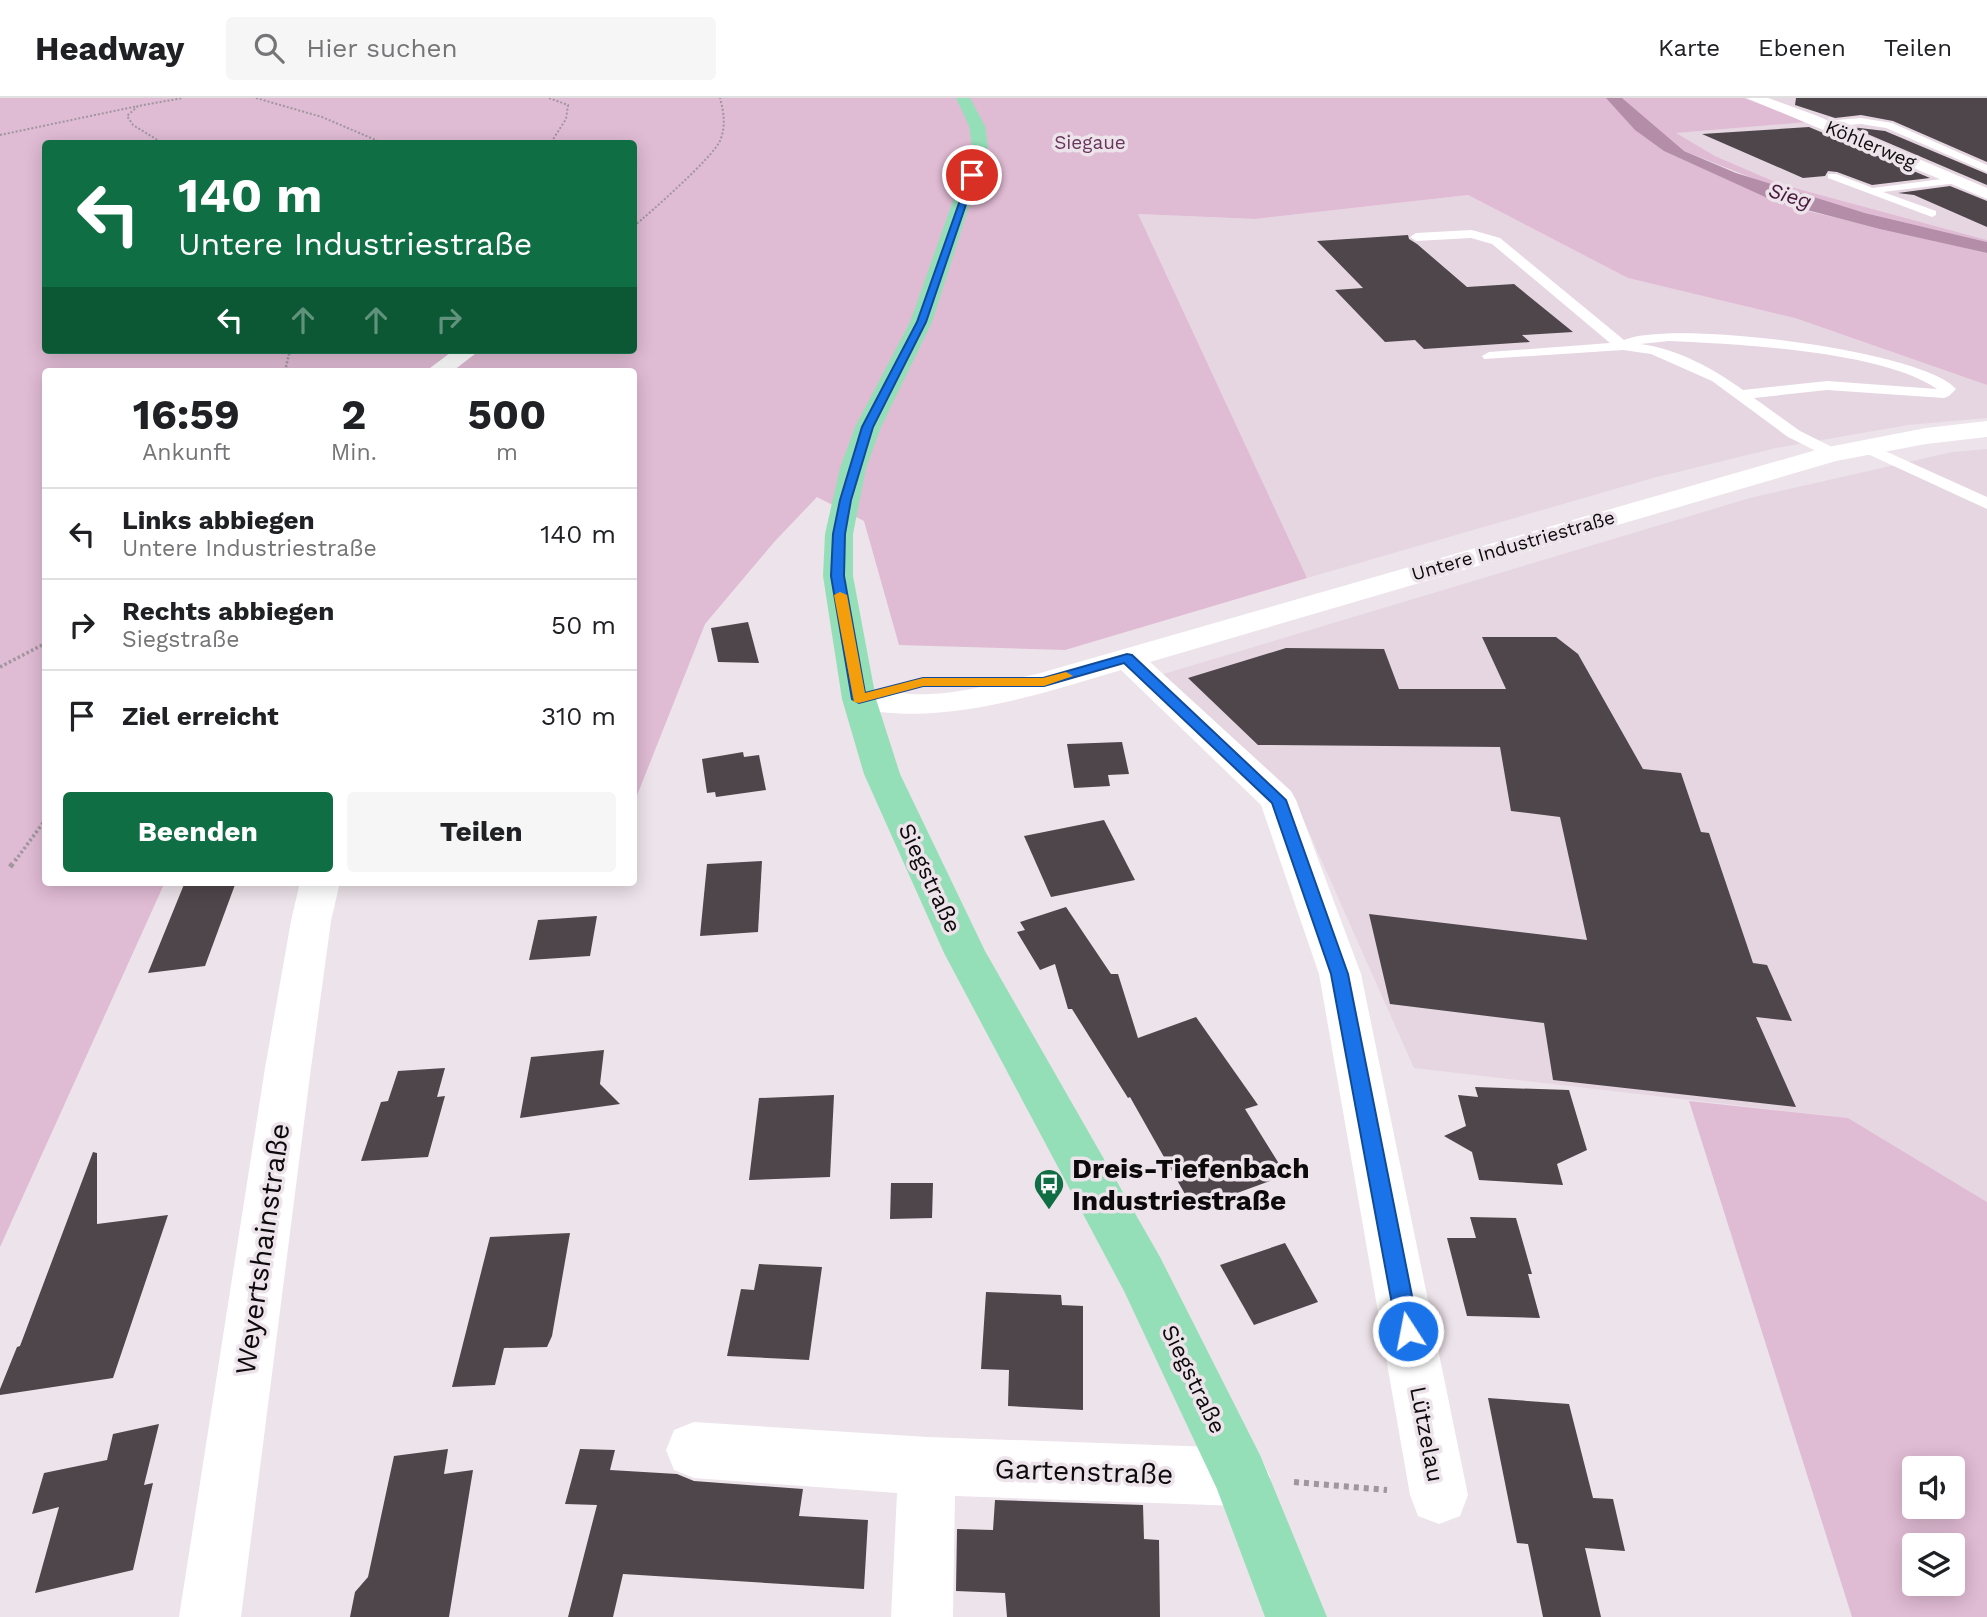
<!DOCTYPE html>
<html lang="de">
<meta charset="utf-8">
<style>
body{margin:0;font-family:"Work Sans",sans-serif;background:#f6f6f6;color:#202124;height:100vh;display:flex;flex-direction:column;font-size:26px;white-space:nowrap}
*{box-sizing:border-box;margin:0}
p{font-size:23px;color:#757577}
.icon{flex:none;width:38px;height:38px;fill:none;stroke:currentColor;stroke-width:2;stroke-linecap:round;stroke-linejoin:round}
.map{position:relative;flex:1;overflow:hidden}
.panel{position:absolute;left:42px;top:270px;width:595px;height:518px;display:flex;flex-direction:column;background:#fff;border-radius:7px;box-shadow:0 4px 18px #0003}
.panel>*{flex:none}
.top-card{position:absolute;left:42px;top:42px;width:595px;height:214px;border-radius:7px;box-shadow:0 4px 18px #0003;background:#0f6e43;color:#fff;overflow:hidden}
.controls{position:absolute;left:1902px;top:1358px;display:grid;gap:14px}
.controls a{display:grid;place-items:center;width:63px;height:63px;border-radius:7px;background:#fff;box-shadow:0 4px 18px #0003;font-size:35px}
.pin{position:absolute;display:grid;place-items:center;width:60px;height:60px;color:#fff;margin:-30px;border:4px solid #fff;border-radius:50%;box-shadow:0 2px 7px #0007}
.me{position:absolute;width:77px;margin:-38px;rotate:349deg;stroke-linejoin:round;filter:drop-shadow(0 0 5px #0008)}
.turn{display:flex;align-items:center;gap:24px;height:147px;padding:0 21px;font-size:32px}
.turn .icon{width:91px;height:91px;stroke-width:2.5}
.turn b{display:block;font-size:49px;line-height:60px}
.lanes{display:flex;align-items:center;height:66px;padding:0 21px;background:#0003;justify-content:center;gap:35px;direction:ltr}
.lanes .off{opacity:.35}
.eta{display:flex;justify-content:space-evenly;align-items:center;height:119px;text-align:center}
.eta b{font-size:42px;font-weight:700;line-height:49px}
.action{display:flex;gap:14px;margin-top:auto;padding:14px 21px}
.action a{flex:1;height:80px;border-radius:7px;background:#0f6e43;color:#fff;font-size:28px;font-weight:700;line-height:80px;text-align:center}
.action a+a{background:#f6f6f6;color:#202124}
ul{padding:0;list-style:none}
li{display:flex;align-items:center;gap:21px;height:91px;padding:0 21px;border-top:2px solid #e0e0e0}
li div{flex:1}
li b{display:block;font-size:26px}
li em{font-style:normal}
header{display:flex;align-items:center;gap:42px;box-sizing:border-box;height:98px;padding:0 35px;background:#fff;border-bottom:2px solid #e0e0e0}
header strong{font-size:33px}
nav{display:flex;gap:38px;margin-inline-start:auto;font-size:24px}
.search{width:490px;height:63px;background:#f6f6f6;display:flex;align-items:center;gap:18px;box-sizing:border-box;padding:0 24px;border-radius:7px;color:#757577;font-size:26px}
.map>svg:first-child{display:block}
.built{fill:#e6d6e1}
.green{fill:#e0bbd4;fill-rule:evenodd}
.water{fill:#b48ea8}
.building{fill:#4e464b}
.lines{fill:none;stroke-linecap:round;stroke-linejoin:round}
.path-far4{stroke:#9e979c;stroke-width:2;stroke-dasharray:2 2;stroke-linecap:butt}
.path-far3{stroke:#9e979c;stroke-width:2.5;stroke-dasharray:2 2;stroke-linecap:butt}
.path-far2{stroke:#9e979c;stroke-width:3.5;stroke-dasharray:2.5 2.5;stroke-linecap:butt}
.path-far1{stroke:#9e979c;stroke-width:5;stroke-dasharray:4.5 4.5;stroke-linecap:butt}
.path{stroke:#9e979c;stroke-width:6;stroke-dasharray:5 5;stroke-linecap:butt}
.service{fill:#fff;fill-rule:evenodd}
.minor{fill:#fff;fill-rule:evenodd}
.primary{fill:#95dfb8;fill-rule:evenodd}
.route{fill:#1a73e8;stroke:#114b97;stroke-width:2}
.slow{fill:#f59e0b}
.labels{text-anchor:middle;stroke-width:7;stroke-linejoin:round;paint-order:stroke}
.far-park-label{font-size:19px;fill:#69375b;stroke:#ede3ea}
.far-street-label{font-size:19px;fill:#0d0a0c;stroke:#ede3ea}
.far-water-label{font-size:21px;font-style:italic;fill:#47183c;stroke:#ede3ea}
.street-label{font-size:23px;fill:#0d0a0c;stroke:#ede3ea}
.near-poi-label{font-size:28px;font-weight:bold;fill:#0d0a0c;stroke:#ede3ea;text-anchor:start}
.near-street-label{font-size:28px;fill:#0d0a0c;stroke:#ede3ea}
</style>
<header>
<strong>Headway</strong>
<div class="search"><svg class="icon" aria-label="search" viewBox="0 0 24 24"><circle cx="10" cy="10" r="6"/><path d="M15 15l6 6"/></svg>Hier suchen</div>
<nav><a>Karte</a><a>Ebenen</a><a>Teilen</a></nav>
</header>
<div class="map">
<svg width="1987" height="1519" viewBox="0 0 1987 1519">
<rect width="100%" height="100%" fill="#ede3ea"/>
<g class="built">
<path d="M1760,0H1987V142L1780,86L1715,58L1675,35L1822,22Z"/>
<path d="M1468,97L1628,180L1795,220L1987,287V320L1908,327L1776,350L1653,380L1307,480L1137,116L1255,121Z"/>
<path d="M1987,351V1104L1848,1020L1414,970L1291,694L1157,578L1750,400L1952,354Z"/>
</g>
<g class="green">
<path d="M0,0H1744L1807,24L1676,35L1715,58L1780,86L1987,142V144L1865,115L1777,90L1684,53L1667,54L1776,104L1803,112L1987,155V287L1795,220L1628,180L1468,97L1255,121L1138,116L1307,480L1065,552L899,547L864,423L817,399L775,443L705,526L634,705V273H46V784H165L0,1149ZM46,46H634V252H46Z"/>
<path d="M1689,1003L1848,1020L1987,1104V1519H1852ZM1914,1370H1953V1409H1914ZM1914,1447H1953V1486H1914Z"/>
</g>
<path class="water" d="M1606,0H1622L1684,53L1736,75L1865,115L1987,144V155L1880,131L1776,104L1664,53L1635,32Z"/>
<g class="building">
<path d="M1796,0H1987V64L1893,23L1861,17L1835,20L1795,7Z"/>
<path d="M1809,29L1930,80L1872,87L1837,74L1828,73L1825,78L1803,80L1702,36Z"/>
<path d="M1851,29L1885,33L1987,76V87Z"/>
<path d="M1950,88L1987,103V129L1914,97L1898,95Z"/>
<path d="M1408,137L1409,141L1417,146L1467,189L1514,186L1573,234L1522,237L1530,244L1424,251L1415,242L1385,244L1335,192L1363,190L1317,143Z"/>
<path d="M748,524L759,565L718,564L711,530Z"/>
<path d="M1482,539H1556L1578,556L1643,671L1681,675L1701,734L1709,735L1753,865L1767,867L1792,923L1756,919L1796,1009L1553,982L1544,925L1390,906L1369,816L1587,842L1560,719L1511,713L1500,649L1258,647L1188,580L1286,550L1384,551L1399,591H1506Z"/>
<path d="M1122,644L1129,676L1108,677L1110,688L1074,690L1067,646Z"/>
<path d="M743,654L744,659L759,657L766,692L716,699L715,694L707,695L702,661Z"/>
<path d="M1104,722L1135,782L1051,799L1024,738Z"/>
<path d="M762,763L758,834L700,838L707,766Z"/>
<path d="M185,784H236L205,868L148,875Z"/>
<path d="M1066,809L1111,876H1118L1138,940L1196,919L1258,1007L1245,1011L1286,1077L1218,1102L1215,1096L1190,1105L1130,999L1128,1000L1072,911H1068L1055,866L1040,872L1017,834L1025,832L1020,824Z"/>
<path d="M597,818L590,858L529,862L538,822Z"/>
<path d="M604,952L600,986L620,1006L520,1020L531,959Z"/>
<path d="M445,970L437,999L445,998L428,1059L361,1063L381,1004L388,1003L398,973Z"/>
<path d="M1475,989L1569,992L1587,1052L1557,1066L1563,1087L1479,1082L1472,1054L1444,1038L1466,1028L1458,997L1478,999Z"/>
<path d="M834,997L830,1079L749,1082L759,1000Z"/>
<path d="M93,1054L97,1055V1126L168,1117L113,1280L0,1297V1291L17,1249L20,1248Z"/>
<path d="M891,1085H933L932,1120L890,1121Z"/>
<path d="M1470,1119L1516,1120L1532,1176H1528L1540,1220L1467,1218L1447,1140H1476Z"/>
<path d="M570,1135L552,1238L547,1249L504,1250L495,1287L452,1289L490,1139Z"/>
<path d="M1285,1145L1318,1204L1254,1227L1220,1167Z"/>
<path d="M759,1166L822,1169L809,1262L727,1258L741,1191L754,1192Z"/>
<path d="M986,1194L1061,1197L1062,1207L1083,1208V1312L1008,1308L1009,1272L981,1271Z"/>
<path d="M1488,1300L1569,1306L1593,1400L1613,1401L1625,1453L1585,1450L1601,1519H1543L1528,1446L1517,1445Z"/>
<path d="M159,1326L144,1387L153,1385L133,1472L35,1495L59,1409L32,1416L44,1375L107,1362L113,1336Z"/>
<path d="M448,1351L444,1376L473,1372L449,1519H350L355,1494L368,1479L394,1358Z"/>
<path d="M580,1351L615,1352L610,1372L677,1376L694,1383L803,1391L799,1418L868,1422L864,1491L623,1476L613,1519H568L597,1407L565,1406Z"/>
<path d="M995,1402L1143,1407L1144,1441L1159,1442L1160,1519H1007L1005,1495L956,1493L957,1431L993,1432Z"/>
</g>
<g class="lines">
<g class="path-far4">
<path d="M256,0L322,19L385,46"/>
<path d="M549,0L568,7L566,21L550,46"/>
<path d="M0,37L138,8"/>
<path d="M164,46L133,27L127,18L138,8L183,0"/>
<path d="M634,128C651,114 712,60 720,43C726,28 724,15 720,0"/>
</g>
<path class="path-far3" d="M285,273L290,252"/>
<g class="path-far2">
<path d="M0,569L46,545"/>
<path d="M15,763L46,721"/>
</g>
<path class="path-far1" d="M10,769L16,761"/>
<path class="path" d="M1294,1384L1387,1392"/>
<g class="service">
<path d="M1861,20L1892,25L1987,67V74L1886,30L1861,26L1824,29L1819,26L1824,23Z"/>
<path d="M1828,76H1836L1873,90L1957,79L1963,82L1957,85L1883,94L1936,113V117L1932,119L1828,80Z"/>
<path d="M1472,132L1500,140L1624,242C1671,221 1923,252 1956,291L1949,298L1944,300L1827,292L1754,300L1800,333L1838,352L1840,356L1832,361L1788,339L1712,283L1651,256L1623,252L1484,261L1482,258L1489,254L1610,245L1492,146L1471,140L1416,143L1410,139L1416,135ZM1669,243C1737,246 1882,253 1937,291L1827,283L1743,292C1714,271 1676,250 1640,246Z"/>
<path d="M1865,344L1987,399V411L1859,352L1857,349L1859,346Z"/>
</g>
<g class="minor">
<path d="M1747,0H1768L1815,17L1987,90V101Z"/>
<path d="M454,252H480L453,273H426Z"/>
<path d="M1987,323V339L1926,346L1836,363L1150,564L1291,693L1296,702L1361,876L1468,1397L1460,1418L1439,1426L1418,1418L1410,1397L1319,876L1261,707L1121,572C1033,598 939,631 847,608L842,601L847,594C874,587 902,598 929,596C965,595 1002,583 1037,576L1823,350L1926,330Z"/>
<path d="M300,784H340L331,823L311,970L241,1519H179L265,970L291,823Z"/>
<path d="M694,1324L927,1339L1241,1350L1261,1359L1270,1379L1261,1399L1241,1408L955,1398L953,1519H891L897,1395L694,1380L674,1372L666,1352L674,1332Z"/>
</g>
<path class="primary" d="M956,0H970L985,28L988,49L932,224L881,329L866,370L853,436V478L876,601L900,676L985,853L1160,1159L1261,1359L1327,1519H1265L1217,1391L1124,1193L944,855L864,676L842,601L823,478L825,436L840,370L855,329L910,224L972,49L969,28Z"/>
</g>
<path class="route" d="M972,75L976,77L926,224L873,329L851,402L845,436L844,478L865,595L923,580H1043L1127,556L1132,557L1286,702L1348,876L1419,1233L1415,1240L1408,1243L1400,1240L1397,1233L1331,876L1272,705L1124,565L1044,588H923L859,605L852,601L831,478L833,436L840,402L862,329L917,224L969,77Z"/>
<path class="slow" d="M840,494L847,497L865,595L923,580H1043L1066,574L1073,578L1044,588H923L859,605L854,604L834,497Z"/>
<defs>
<g id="bus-pin" transform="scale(1.575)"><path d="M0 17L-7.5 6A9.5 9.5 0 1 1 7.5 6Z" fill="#0f6e43" stroke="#ede3ea"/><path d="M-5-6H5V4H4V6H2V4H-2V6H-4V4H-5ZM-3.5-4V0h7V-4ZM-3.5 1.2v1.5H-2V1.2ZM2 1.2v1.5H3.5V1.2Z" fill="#fff"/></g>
</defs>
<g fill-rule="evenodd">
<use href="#bus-pin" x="1049" y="1086"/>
</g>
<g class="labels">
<g class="far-park-label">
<text x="1090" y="51">Siegaue</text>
</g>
<g class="far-street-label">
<text transform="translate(1871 46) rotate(23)" y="7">Köhlerweg</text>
<text transform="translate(1513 447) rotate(-16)" y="7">Untere Industriestraße</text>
</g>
<g class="far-water-label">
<text transform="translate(1790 98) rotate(17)" y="7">Sieg</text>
</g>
<g class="street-label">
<text transform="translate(930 780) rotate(65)" y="8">Siegstraße</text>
<text transform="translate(1194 1281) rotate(64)" y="8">Siegstraße</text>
<text transform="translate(1427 1336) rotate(79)" y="8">Lützelau</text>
</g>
<g class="near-poi-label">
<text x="1072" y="1080">Dreis-Tiefenbach<tspan x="1072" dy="32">Industriestraße</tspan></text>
</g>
<g class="near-street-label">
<text transform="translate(262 1151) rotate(-82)" y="10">Weyertshainstraße</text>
<text transform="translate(1084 1373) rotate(2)" y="10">Gartenstraße</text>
</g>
</g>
</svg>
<div class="controls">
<a><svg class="icon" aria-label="sound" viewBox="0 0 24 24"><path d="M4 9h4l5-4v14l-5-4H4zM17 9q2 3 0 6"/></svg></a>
<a><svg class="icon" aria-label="layers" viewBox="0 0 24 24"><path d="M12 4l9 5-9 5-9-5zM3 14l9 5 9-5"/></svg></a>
</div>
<div class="pin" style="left:972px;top:77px;background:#d93025"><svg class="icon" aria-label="arrive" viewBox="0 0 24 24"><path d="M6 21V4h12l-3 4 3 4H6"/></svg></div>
<svg class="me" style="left:1408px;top:1233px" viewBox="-20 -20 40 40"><circle r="17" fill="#1a73e8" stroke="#fff" stroke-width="3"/><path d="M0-11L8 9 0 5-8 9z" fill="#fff"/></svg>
<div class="top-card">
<div class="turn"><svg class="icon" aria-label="left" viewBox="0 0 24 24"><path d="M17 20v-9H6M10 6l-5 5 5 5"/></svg><div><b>140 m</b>Untere Industriestraße</div></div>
<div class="lanes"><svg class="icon" aria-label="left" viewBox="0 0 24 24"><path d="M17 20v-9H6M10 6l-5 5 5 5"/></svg><svg class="icon off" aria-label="ahead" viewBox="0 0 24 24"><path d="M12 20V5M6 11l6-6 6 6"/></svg><svg class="icon off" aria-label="ahead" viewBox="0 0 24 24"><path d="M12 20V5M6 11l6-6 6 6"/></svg><svg class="icon off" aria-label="right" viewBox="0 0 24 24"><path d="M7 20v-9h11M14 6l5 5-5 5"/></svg></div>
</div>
<section class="panel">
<div class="eta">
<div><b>16:59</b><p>Ankunft</p></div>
<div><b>2</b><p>Min.</p></div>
<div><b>500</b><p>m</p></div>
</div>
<ul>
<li><svg class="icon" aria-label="left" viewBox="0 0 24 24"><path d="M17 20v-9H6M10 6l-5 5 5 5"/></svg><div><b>Links abbiegen</b><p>Untere Industriestraße</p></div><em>140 m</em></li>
<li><svg class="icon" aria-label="right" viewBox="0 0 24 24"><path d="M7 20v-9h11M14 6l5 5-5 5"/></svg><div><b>Rechts abbiegen</b><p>Siegstraße</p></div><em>50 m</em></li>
<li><svg class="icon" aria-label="arrive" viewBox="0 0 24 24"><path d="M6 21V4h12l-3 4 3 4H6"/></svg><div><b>Ziel erreicht</b></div><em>310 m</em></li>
</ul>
<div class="action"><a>Beenden</a><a>Teilen</a></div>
</section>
</div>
